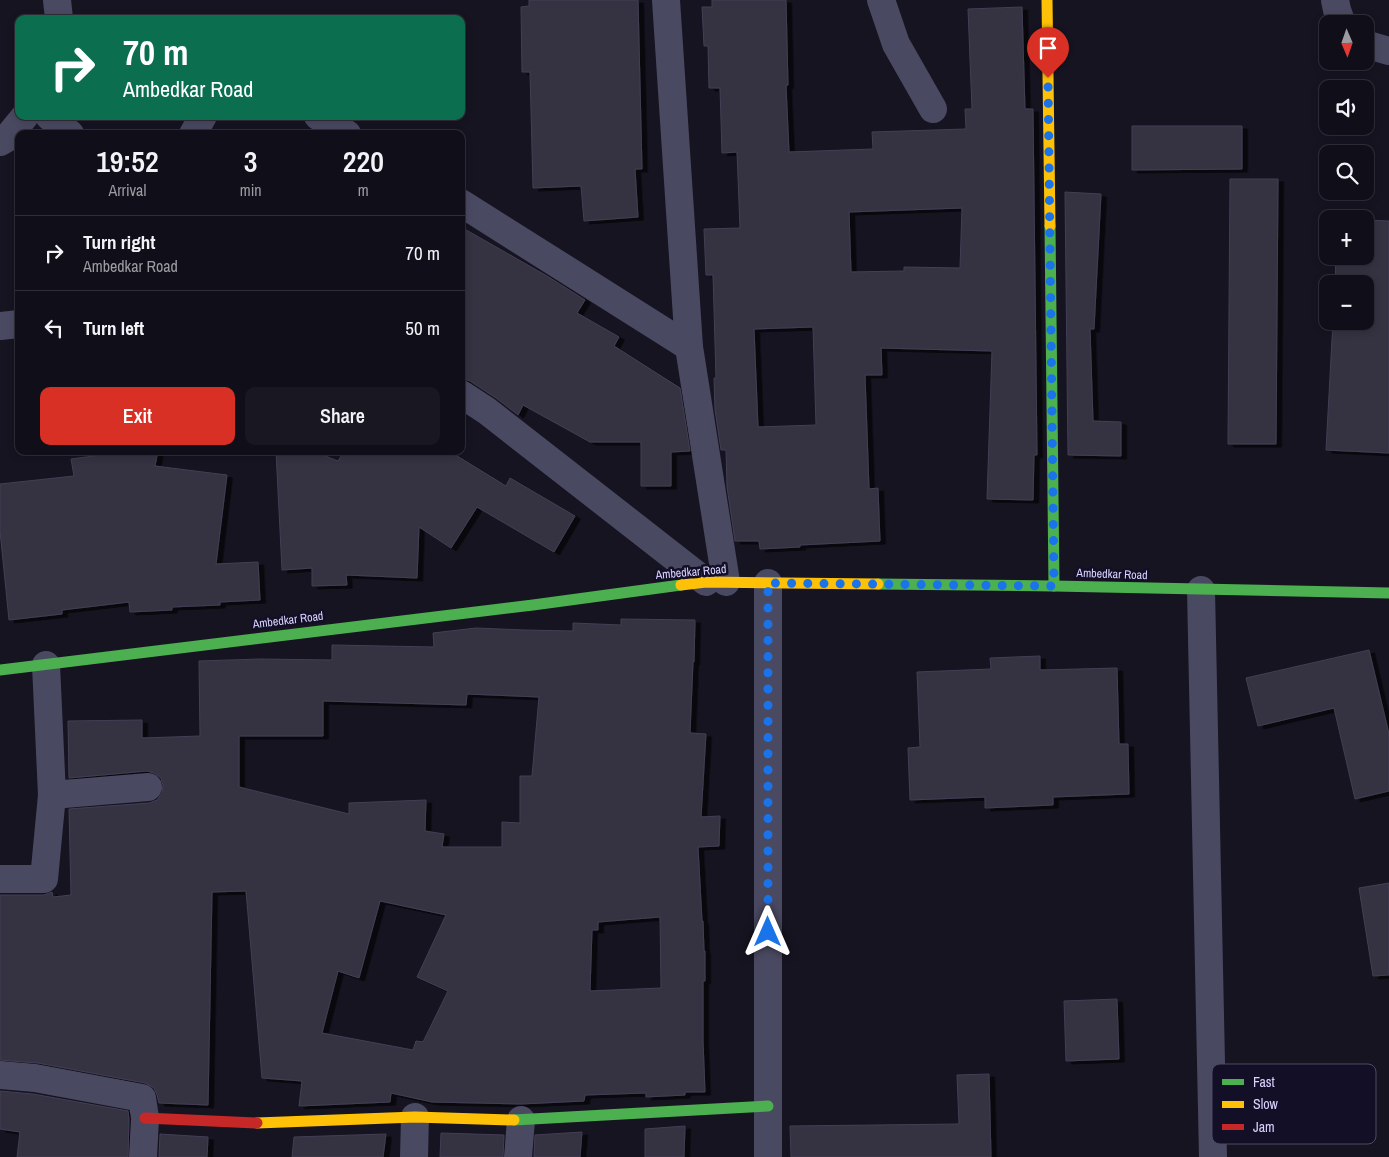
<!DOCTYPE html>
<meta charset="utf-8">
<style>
body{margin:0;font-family:"Archivo Narrow",sans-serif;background:#191822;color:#f1f3f6;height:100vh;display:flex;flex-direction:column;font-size:19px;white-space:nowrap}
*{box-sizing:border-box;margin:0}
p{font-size:16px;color:#9c9ca2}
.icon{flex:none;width:28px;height:28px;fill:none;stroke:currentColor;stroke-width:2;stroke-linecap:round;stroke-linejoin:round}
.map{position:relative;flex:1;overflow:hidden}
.side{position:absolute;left:15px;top:130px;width:450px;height:325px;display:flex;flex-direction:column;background:#100f19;border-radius:10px;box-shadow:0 2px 8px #0003,0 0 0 1px #302f38}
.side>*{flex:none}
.guide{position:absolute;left:15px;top:15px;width:450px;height:105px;border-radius:10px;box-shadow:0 2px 8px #0003,0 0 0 1px #302f38;background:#0b6e4f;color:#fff;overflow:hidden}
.needle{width:32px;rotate:178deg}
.controls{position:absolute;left:1319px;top:15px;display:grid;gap:10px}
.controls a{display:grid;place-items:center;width:55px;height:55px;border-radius:10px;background:#100f19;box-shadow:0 2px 8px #0003,0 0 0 1px #302f38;font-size:25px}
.pin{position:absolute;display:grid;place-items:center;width:42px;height:42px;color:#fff;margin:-51px -21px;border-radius:50% 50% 50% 0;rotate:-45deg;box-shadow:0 0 5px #0007}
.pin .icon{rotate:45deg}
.me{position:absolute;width:55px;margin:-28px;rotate:0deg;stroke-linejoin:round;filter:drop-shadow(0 0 4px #0008)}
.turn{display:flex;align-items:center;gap:18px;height:105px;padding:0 25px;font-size:22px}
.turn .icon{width:65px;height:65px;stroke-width:2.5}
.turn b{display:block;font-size:35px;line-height:42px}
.eta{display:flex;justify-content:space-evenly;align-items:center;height:85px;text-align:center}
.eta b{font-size:30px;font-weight:600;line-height:35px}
.primary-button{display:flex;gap:10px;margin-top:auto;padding:10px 25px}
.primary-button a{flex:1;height:58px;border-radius:10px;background:#d93025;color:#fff;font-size:20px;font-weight:600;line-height:58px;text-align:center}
.primary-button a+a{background:#191822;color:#f1f3f6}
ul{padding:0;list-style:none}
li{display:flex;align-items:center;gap:15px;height:75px;padding:0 25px;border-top:1px solid #302f38}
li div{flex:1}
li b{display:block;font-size:19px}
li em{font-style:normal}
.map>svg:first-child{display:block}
.building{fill:#343243;stroke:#433f54;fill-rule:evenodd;filter:url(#shadow)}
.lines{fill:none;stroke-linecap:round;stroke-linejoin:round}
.street{stroke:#4a4962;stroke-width:28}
.fast{stroke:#4caf50;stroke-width:11}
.slow{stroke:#ffc107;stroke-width:11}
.jam{stroke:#c62828;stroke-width:11}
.route{stroke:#1a73e8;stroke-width:9;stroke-dasharray:0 16.2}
.labels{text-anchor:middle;stroke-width:5;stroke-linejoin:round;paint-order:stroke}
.street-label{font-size:12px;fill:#d9d4ff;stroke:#130f26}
.key{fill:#130f26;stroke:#4e4a67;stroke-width:1}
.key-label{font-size:14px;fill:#d9d4ff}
</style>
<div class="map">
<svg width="1389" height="1157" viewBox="0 0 1389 1157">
<defs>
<filter id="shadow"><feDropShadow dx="5.5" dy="3" stdDeviation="0" flood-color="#0009"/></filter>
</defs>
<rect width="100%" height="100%" fill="#161421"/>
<g class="building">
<path d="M529,0H638L642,169H635L638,217L584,221L581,186L533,188L530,72H522L521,7L529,6Z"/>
<path d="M712,0H786L788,85L786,86L789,152L873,149L872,132L966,129L965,109H972L968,9L1022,7L1025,109H1033L1037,455H1034L1033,500L987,499L992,351L881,348L882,375H865L869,489L878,488L880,541L800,545V547L760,549L759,541H735L727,487L726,450H721L715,410L714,378H716L713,275H706L704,229L740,228L737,152L722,153L720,88H709L708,46H704L702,7H712ZM962,208L960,268L904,267V271L851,272L849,212ZM813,327L816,425L758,427L754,329Z"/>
<path d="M1132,126H1242V169L1132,170Z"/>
<path d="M1230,179H1278L1276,444H1228Z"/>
<path d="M1065,192L1101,194L1094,329H1090L1093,421L1121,422V456L1068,455Z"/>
<path d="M1365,220L1389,221V453L1326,450L1333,321H1365V284H1335L1336,256H1365Z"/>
<path d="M461,227L547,276L585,300L577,313L619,337L614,346L680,388L690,451L671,452V486H641V442H590L523,405L518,415L496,398L470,381L461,378Z"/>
<path d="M131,451H158L155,466L227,475L216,564L258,562L260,600L220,602V605L172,607V610L130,612L129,602L62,610V614L9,620L0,531V484L74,476L71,459Z"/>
<path d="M276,451H313L338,461L344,451H449L506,486L510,478L575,516L554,552L477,507L451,548L419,527L417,578L346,575L347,585L312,586V568L282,570Z"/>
<path d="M621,619L695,620L694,662H693L690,733L706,734L701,817L720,816L719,846L698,847L702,921H703L704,951H705V981H703V1041L705,1092H685V1095L646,1097V1093L585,1095L584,1101L521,1104L432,1102L391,1093L390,1102L299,1106L302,1081L262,1078L246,891L212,892L208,1105L159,1103L157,1095L154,1088L145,1083L38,1063L0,1060V895H44L52,892L53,897L71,895L69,809L149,803L157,800L162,793L163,785L161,778L154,773L147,771L69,778L68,721L142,720V738L200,736L199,661L260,659L332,660V645L434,647L433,633L476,628L524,630L573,631V623L621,625ZM467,694L539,697L532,776H520V823L502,822V847H442L444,834L425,831L426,800L349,803V814L239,787V736H323V701L466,705ZM380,901L446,915L417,977L448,991L423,1042L416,1041L413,1050L322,1033L338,971L359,978ZM660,917L661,988L590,991L592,930H598V922Z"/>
<path d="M1369,650L1389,734V791L1355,799L1334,708L1258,726L1246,678Z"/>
<path d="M1040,656V670L1117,668L1119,744H1128L1129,794L1053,797V805L985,808V797L910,800L908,748L920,747L917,672L991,669L990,658Z"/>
<path d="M1389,883V975L1373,976L1359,888Z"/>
<path d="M1117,999L1119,1059L1066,1061L1064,1001Z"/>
<path d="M989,1074L991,1157H791L790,1126L959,1124L957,1075Z"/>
<path d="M0,1091L33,1094L128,1111L129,1119L128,1157H17L20,1132L0,1129Z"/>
<path d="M685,1126L684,1157H645V1129Z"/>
<path d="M582,1132L580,1157H534L535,1135Z"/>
<path d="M441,1133L504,1135L503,1157H440Z"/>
<path d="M160,1134L208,1137L207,1157H159Z"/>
<path d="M386,1134L383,1157H292L294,1137Z"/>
</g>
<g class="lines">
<g class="street">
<path d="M57,0L59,19"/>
<path d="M666,0L689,347L726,582"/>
<path d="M881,0L896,44L933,109"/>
<path d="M1335,0L1337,10L1342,24"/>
<path d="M1365,44L1389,51"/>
<path d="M49,116L70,134"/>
<path d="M318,116L347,134"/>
<path d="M193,134L203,116"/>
<path d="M0,142L7,138L25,116"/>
<path d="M461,203L689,347"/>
<path d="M0,326L19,324"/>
<path d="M461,394L487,411L706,582"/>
<path d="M1201,590L1213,1157"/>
<path d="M52,795L148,787"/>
<path d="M0,879H44L52,795L46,665"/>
<path d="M0,1075L35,1078L142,1098L145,1118L143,1157"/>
<path d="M414,1157L415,1117"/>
<path d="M518,1157L521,1120"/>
<path d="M768,1157V583"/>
</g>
<g class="fast">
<path d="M1050,226L1054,586"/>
<path d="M878,584L1054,586L1389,593"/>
<path d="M0,670L533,605L681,585"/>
<path d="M514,1120L768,1106"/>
</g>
<g class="slow">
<path d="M1047,0L1050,226"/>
<path d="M681,585L706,582L878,584"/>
<path d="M257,1123L415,1117L514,1120"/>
</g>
<path class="jam" d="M145,1118L257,1123"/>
</g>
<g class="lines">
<path class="route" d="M768,932V583L1054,586L1048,78"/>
</g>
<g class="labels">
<g class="street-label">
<text transform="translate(691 572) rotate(-5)" y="4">Ambedkar Road</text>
<text transform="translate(1112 574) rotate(2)" y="4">Ambedkar Road</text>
<text transform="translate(288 620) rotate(-7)" y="4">Ambedkar Road</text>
</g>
</g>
<rect x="1212" y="1064" width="164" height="80" rx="8" class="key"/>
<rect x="1222" y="1079" width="22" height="6" fill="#4caf50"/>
<rect x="1222" y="1101" width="22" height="7" fill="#ffc107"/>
<rect x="1222" y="1124" width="22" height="6" fill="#c62828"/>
<g class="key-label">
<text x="1253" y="1087">Fast</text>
<text x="1253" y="1109">Slow</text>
<text x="1253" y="1132">Jam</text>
</g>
</svg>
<div class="controls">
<a><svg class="needle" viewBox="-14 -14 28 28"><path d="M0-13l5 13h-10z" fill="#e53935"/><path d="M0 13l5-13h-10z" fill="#9c9ca2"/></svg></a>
<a><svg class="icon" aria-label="sound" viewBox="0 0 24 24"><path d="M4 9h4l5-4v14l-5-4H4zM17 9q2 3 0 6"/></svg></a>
<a><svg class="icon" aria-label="search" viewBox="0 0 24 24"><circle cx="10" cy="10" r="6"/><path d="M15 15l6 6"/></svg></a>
<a>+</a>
<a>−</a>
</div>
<div class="pin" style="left:1048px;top:78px;background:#d93025"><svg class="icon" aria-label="arrive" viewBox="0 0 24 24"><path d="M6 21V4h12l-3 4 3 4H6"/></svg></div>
<svg class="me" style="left:768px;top:932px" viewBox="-20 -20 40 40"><path d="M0-17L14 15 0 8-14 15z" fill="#1a73e8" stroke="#fff" stroke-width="4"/></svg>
<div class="guide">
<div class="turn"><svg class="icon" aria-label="right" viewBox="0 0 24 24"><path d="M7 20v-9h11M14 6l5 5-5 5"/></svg><div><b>70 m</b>Ambedkar Road</div></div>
</div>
<section class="side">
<div class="eta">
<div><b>19:52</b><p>Arrival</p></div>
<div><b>3</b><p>min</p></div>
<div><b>220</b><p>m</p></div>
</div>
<ul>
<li><svg class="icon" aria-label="right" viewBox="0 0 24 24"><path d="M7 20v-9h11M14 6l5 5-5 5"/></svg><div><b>Turn right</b><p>Ambedkar Road</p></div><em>70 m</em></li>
<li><svg class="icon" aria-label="left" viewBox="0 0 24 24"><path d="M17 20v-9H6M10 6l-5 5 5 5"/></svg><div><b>Turn left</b></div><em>50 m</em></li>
</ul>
<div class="primary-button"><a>Exit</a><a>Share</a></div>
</section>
</div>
